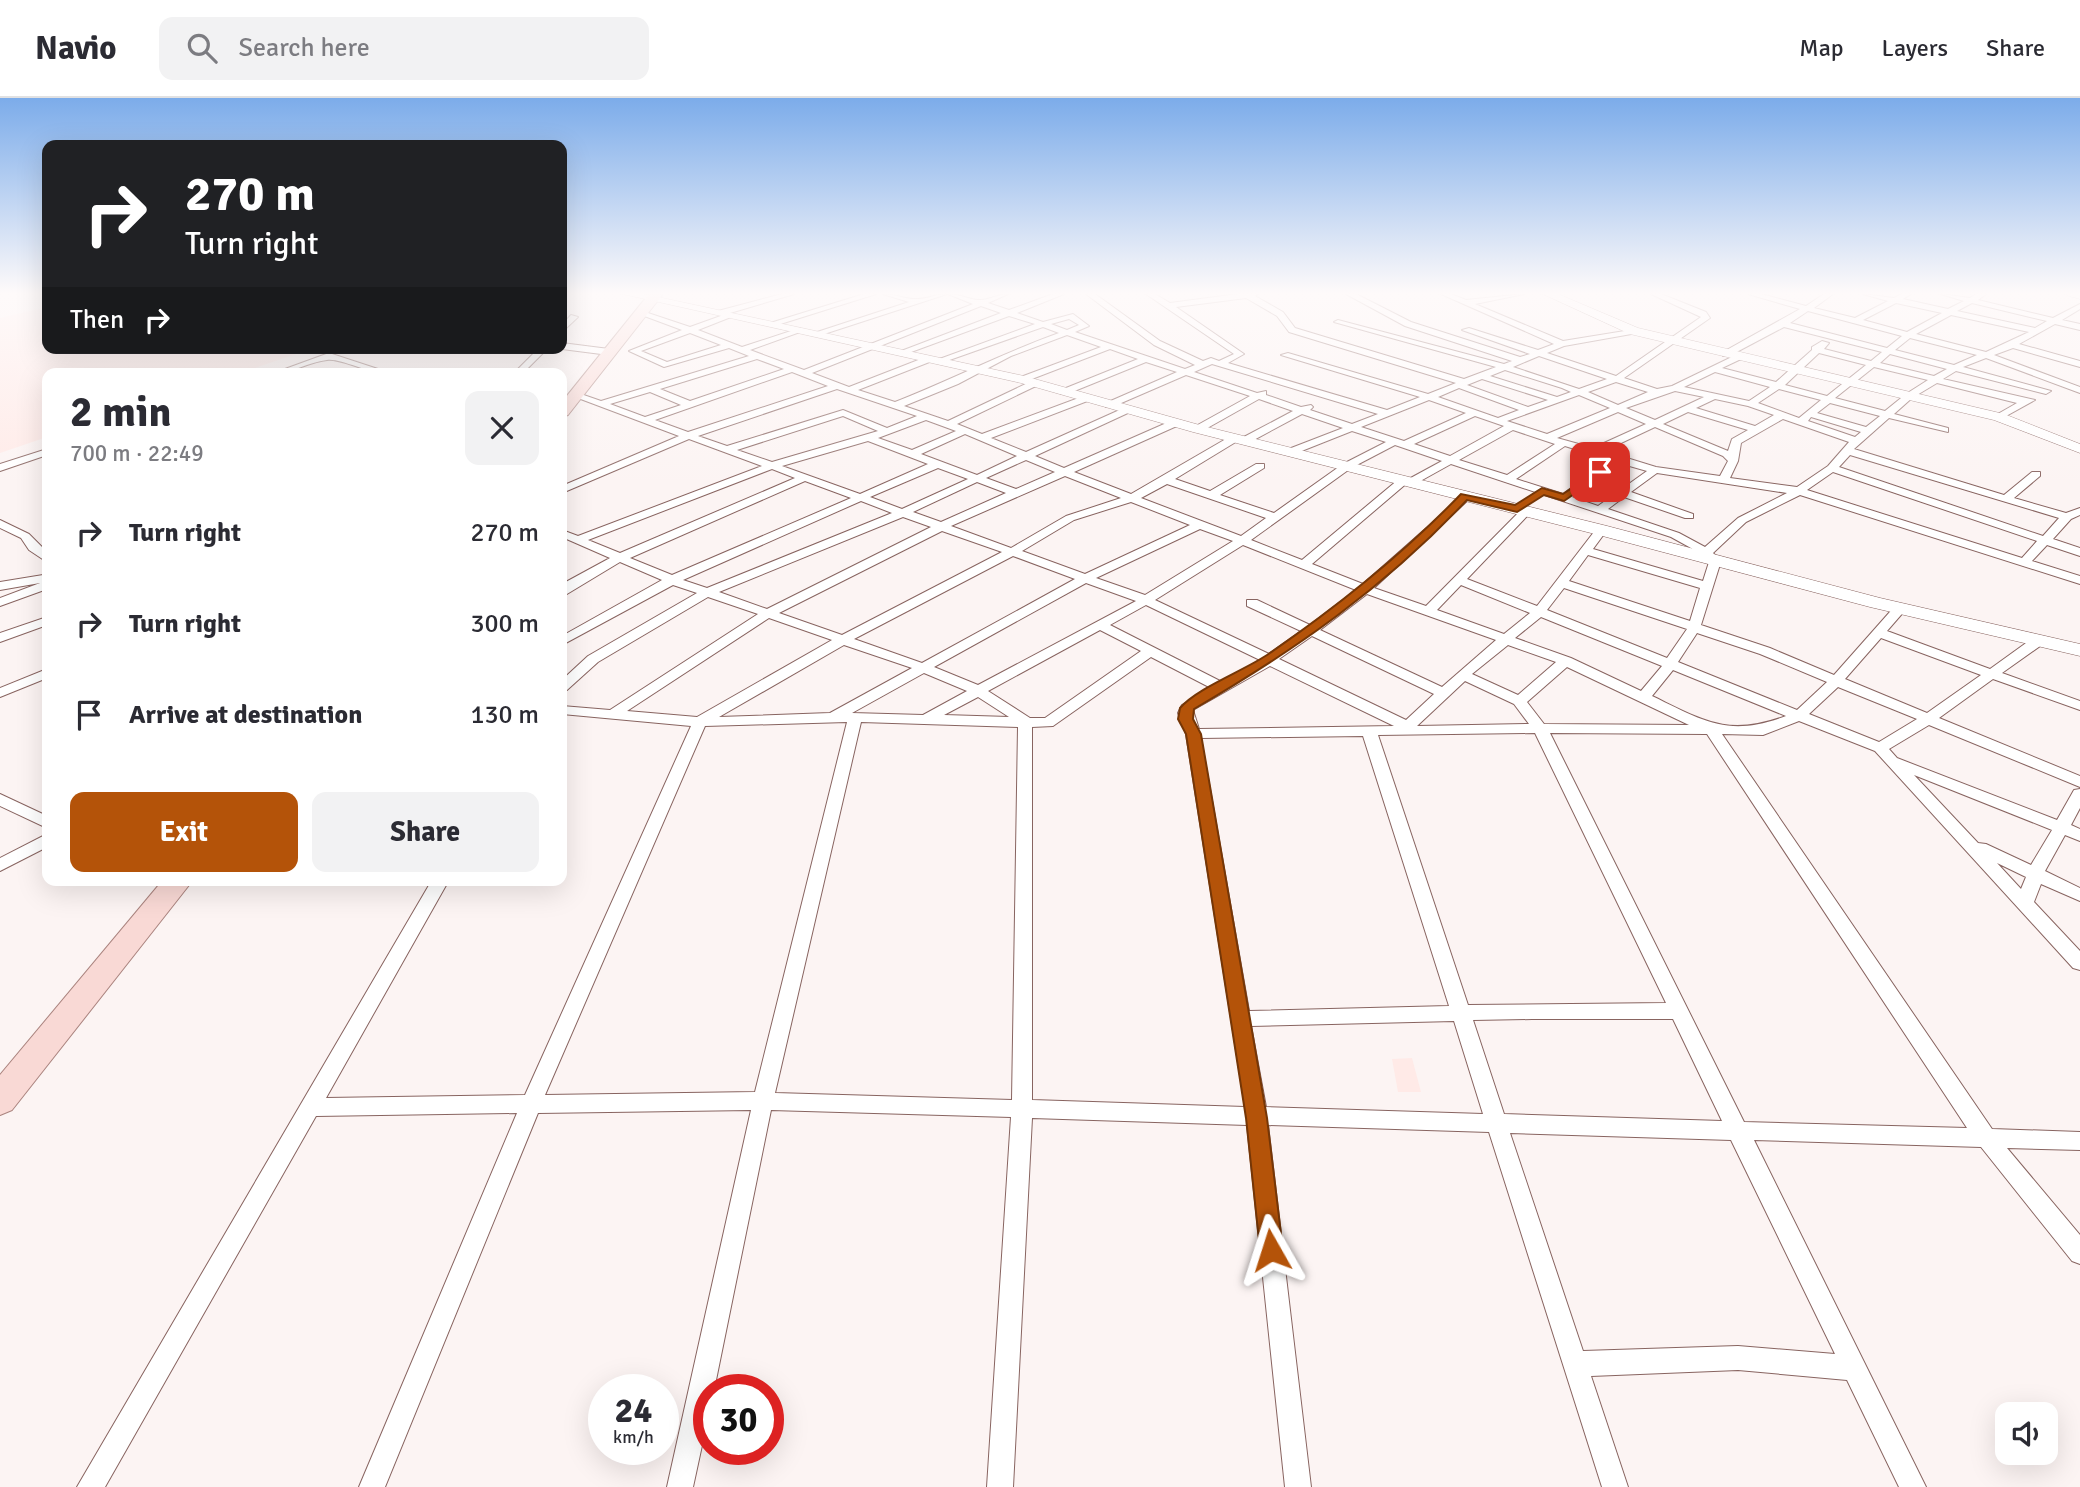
<!DOCTYPE html>
<meta charset="utf-8">
<style>
body{margin:0;font-family:Signika,sans-serif;background:#f2f2f3;color:#2b2b33;height:100vh;display:flex;flex-direction:column;font-size:26px;white-space:nowrap}
*{box-sizing:border-box;margin:0}
p{font-size:23px;color:#7c7c81}
.icon{flex:none;width:38px;height:38px;fill:none;stroke:currentColor;stroke-width:2;stroke-linecap:round;stroke-linejoin:round}
.map{position:relative;flex:1;overflow:hidden}
.sheet{position:absolute;left:42px;top:270px;width:525px;height:518px;display:flex;flex-direction:column;background:#fff;border-radius:14px;box-shadow:0 7px 28px #0002}
.sheet>*{flex:none}
.top-card{position:absolute;left:42px;top:42px;width:525px;height:214px;border-radius:14px;box-shadow:0 7px 28px #0002;background:#202124;color:#fff;overflow:hidden}
.buttons{position:absolute;left:1995px;top:1304px;display:grid;gap:14px}
.buttons a{display:grid;place-items:center;width:63px;height:63px;border-radius:14px;background:#fff;box-shadow:0 7px 28px #0002;font-size:35px}
.speed{position:absolute;left:588px;top:1276px;display:flex;gap:14px;font-size:35px;font-weight:700;text-align:center}
.speed>*{display:grid;place-content:center;width:91px;height:91px;border-radius:50%;background:#fff;box-shadow:0 7px 28px #0002;line-height:1}
.speed small{font-size:18px;font-weight:400}
.speed .limit{border:10px solid #d22;background:#fff;color:#111}
.pin{position:absolute;display:grid;place-items:center;width:60px;height:60px;color:#fff;margin:-30px;border-radius:14px;box-shadow:0 4px 10px #0006}
.me{position:absolute;width:77px;margin:-38px;rotate:354deg;stroke-linejoin:round;filter:drop-shadow(0 0 5px #0008)}
.turn{display:flex;align-items:center;gap:24px;height:147px;padding:0 28px;font-size:32px}
.turn .icon{width:91px;height:91px;stroke-width:2.5}
.turn b{display:block;font-size:49px;line-height:60px}
.then{display:flex;align-items:center;height:66px;padding:0 28px;background:#0003;gap:14px;font-size:26px}
.round{display:grid;place-items:center;flex:none;width:74px;height:74px;border-radius:14px;background:#f2f2f3}
.headline{display:flex;align-items:center;justify-content:space-between;height:119px;padding:0 28px}
h1{font-size:42px;font-weight:700;line-height:52px}
.button{display:flex;gap:14px;margin-top:auto;padding:14px 28px}
.button a{flex:1;height:80px;border-radius:14px;background:#b45309;color:#fff;font-size:28px;font-weight:700;line-height:80px;text-align:center}
.button a+a{background:#f2f2f3;color:#2b2b33}
ul{padding:0;list-style:none}
li{display:flex;align-items:center;gap:21px;height:91px;padding:0 28px}
li div{flex:1}
li b{display:block;font-size:26px}
li em{font-style:normal}
header{display:flex;align-items:center;gap:42px;box-sizing:border-box;height:98px;padding:0 35px;background:#fff;border-bottom:2px solid #e1e1e2}
header strong{font-size:33px}
nav{display:flex;gap:38px;margin-inline-start:auto;font-size:24px}
.search{width:490px;height:63px;background:#f2f2f3;display:flex;align-items:center;gap:18px;box-sizing:border-box;padding:0 24px;border-radius:14px;color:#7c7c81;font-size:26px}
.map>svg:first-child{display:block}
.built{fill:#ffeae7}
.lines{fill:none;stroke-linecap:round;stroke-linejoin:round}
.street-casing{stroke:#886460;stroke-width:2}
.secondary-casing{stroke:#886460;stroke-width:1}
.primary-casing{stroke:#aa837e;stroke-width:2}
.street{fill:#fff;fill-rule:evenodd}
.secondary{fill:#fff;fill-rule:evenodd}
.primary{fill:#f9d9d5;fill-rule:evenodd}
.route{fill:#b45309;stroke:#753606;stroke-width:2}
</style>
<header>
<strong>Navio</strong>
<div class="search"><svg class="icon" aria-label="search" viewBox="0 0 24 24"><circle cx="10" cy="10" r="6"/><path d="M15 15l6 6"/></svg>Search here</div>
<nav><a>Map</a><a>Layers</a><a>Share</a></nav>
</header>
<div class="map">
<svg width="2080" height="1389" viewBox="0 0 2080 1389">
<rect width="100%" height="100%" fill="#fcf4f3"/>
<g class="built">
<path d="M47,209V250H314L240,275H47V339L0,355V220Z"/>
<path d="M1412,960L1421,994H1398L1392,961Z"/>
</g>
<g class="lines">
<g class="street-casing">
<g id="street">
<path d="M782,196H794L730,215L736,217L698,232L742,249L800,230V234L750,252L804,272L973,206L948,196C959,196 968,201 978,202C987,203 998,196 1008,196L988,205L1009,212L1053,196H1064L1017,215L1043,224L1073,216L1089,228L1075,234L1185,271L1195,267L1154,247L1086,196H1095L1160,243L1203,263L1211,260L1219,263L1234,256L1146,196H1155L1170,205L1238,196H1258L1255,198L1283,214L1295,230L1464,281L1496,269L1334,224L1338,222L1504,266L1512,263L1405,228L1346,196H1356L1411,224L1520,259L1530,256L1462,232L1469,230L1538,252L1554,246L1441,196H1451L1466,202L1524,196L1475,206L1563,243L1637,231V235L1564,248L1547,255L1616,278L1701,219L1651,196H1661L1706,214L1710,220L1624,280L1657,291L1672,288L1738,256L1742,259L1741,261L1722,270L1776,284L1812,252V249L1822,243L1829,245L1824,251L1871,263L1882,254L1784,229L1729,258H1723V254L1800,211L1748,196H1761L1806,208L1824,196H1833L1814,210L1855,220L1888,203L1863,196L1894,200L1901,196H1911L1903,201L1948,211L1964,203L1941,196L1970,200L1976,196H1986L1978,202L2053,220L2080,206V211L2062,222L2080,226V232L2055,226L2019,246L2080,263V269L2013,250L1994,257L2080,289V295L1986,260L1963,269L2051,293L2046,296L1956,273L1943,281L2035,302L1999,322L1996,321V317L2017,305L1937,285L1912,300L1894,316L1948,330V334L1889,320L1854,351L2004,397L2032,374H2040V378L2014,400L2066,415L2080,410V417L2071,421L2053,441L2080,450V458L2047,447L2032,463L2080,478V486L1800,397L1746,424L1713,455L1721,463L1701,527L1770,550L1834,577L1896,507L1901,506L1907,510L1887,533L1990,571L2033,540H2043V546L2002,575L2080,603V612L1993,581L1939,620L2080,678V689L1929,627L1889,651L1897,660L2057,722L2074,692L2080,691V710L2071,727L2080,731V743L2065,737L2045,773L2080,790V803L2041,786L2034,804L2080,853V872L2073,870L1875,653L1799,623L1763,637L1722,636L1992,1031L2080,1034V1052L2007,1050L2080,1137V1166L2072,1163L1981,1049L1754,1042L1926,1389H1899L1847,1282L1738,1272L1591,1278L1628,1389H1602L1489,1034L1268,1027L1311,1389H1285L1247,1027L1032,1020L1013,1389H987L1011,1019L771,1012L714,1292H709V1315L693,1389H667L751,1012L538,1015L385,1389H359L517,1015L316,1018L105,1389H77L432,782H449L326,1000L525,997L691,628L562,616V608L610,612L758,516L708,499L598,564L567,592L562,593V582L588,558L697,495L673,487L562,547V538L662,482L620,464L562,499L564,485L610,460L562,439V432L578,438L762,368L689,341L562,395V388L679,338L570,297L575,294L601,303L749,258L729,250L664,269L629,253L682,232L639,216V212L690,229L729,215L721,217L717,215L718,213ZM1246,200L1277,218L1289,234L1456,285L1428,296L1288,255L1281,257L1420,299L1387,312L1228,265L1244,256L1176,209ZM1896,205L1942,215L1907,234L1863,222ZM1972,205L2047,223L2035,230L1957,213ZM981,208L1001,215L896,255L903,257L1009,218L1035,226L934,263L941,265L1043,229L1059,235C1003,255 951,282 895,304L858,292L932,263V259H926L849,289L812,275ZM1808,213L1902,238L1887,250L1790,225ZM1951,217L2029,234L1986,254L1916,236ZM1069,221L1079,227L1067,232L1051,226ZM690,235L721,247L667,264L641,253ZM1067,237L1101,249L1018,280V284H1024L1110,251L1138,261L1061,292V296H1067L1146,264L1177,274L1106,305V309H1112L1186,277L1250,298L1194,329V333H1202L1259,301L1293,313L1242,340V344H1250L1302,316L1343,330L1286,352V356H1294L1352,333L1386,344L1343,366L1274,415L1220,397L1264,370V366H1256L1210,393L1175,381L1239,342V338H1231L1131,396L1074,374L1179,327V323H1171L1064,370L1035,358L1130,314V310H1124L1026,354L991,340L1090,302V298H1084L982,336L957,326L1038,287V283H1032L948,323L904,308L958,286L1011,258ZM1910,240L1977,257L1954,267L1895,252ZM1819,255L1866,267L1827,298L1785,287ZM1890,256L1947,271L1934,278L1880,265ZM1539,258L1607,281L1579,291L1513,269ZM757,261L784,271L690,303L660,291ZM1212,266L1378,316L1352,326L1310,312L1313,309L1311,307L1301,309L1266,297V293L1257,295L1194,274ZM1874,269L1928,282L1906,296L1885,313L1835,300ZM1505,272L1562,290L1571,294L1557,299L1490,278ZM792,274L828,288L688,334L655,322ZM1715,274L1770,289L1749,303L1684,289ZM1482,281L1548,302L1528,309L1467,287ZM1616,284L1648,294L1618,307L1588,294ZM1459,290L1519,312L1498,320L1438,299ZM837,291L917,318L887,330L843,312L727,348L698,338ZM1779,291L1821,302L1799,320L1758,305ZM1675,293L1704,299L1655,322L1626,310ZM650,294L681,307L645,319L610,306ZM1579,297L1610,310L1547,336L1507,323ZM1715,301L1748,308L1774,317L1755,328L1696,310ZM1429,302L1466,315L1404,343L1361,329ZM1830,305L1880,318L1866,329L1817,315ZM1618,314L1646,326L1593,350L1557,340ZM1688,314L1748,332L1732,341L1728,353L1663,326ZM843,318L878,333L772,364L737,352ZM1475,318L1504,328L1450,358L1414,346ZM1811,319L1861,334L1855,339L1808,323ZM1783,321L1849,344L1828,368L1797,389L1730,380L1738,363L1741,345ZM926,322L956,333L912,352L878,340ZM1655,329L1723,358L1728,363L1720,378L1656,369L1604,353ZM1513,332L1555,346L1507,377L1459,362ZM965,336L1017,358L977,377L921,356ZM868,343L928,366L860,396L782,368ZM1395,347L1442,363L1407,382L1399,381L1302,462L1251,442L1351,370ZM1565,348L1609,362L1563,396L1516,381ZM1850,357L2059,420L2043,438L1839,369ZM1026,362L1055,374L1016,391L986,380ZM1619,365L1647,373L1598,408L1572,399ZM1451,366L1671,439L1691,450L1709,464L1703,483L1593,451L1607,432L1601,429L1597,430L1537,508L1467,481L1530,415V411H1522L1426,508L1374,490L1469,401L1471,399L1465,396L1363,486L1312,466L1407,385L1415,386ZM938,370L968,381L902,411L870,399ZM772,371L795,380L620,455L588,442ZM1833,374L2037,443L2022,460L1807,392ZM1657,375L1787,395L1738,420L1705,449L1679,435L1608,411L1624,399L1685,420H1693V416L1631,394ZM1065,378L1121,400L1066,418L1011,450L951,428ZM805,383L851,400L672,477L630,460ZM977,384L1006,395L941,424L913,414ZM1167,386L1266,420L1241,438L1141,400ZM861,403L892,415L707,490L683,482ZM1131,404L1190,427L1085,476L1022,453L1074,422ZM903,419L931,429L767,511L719,494ZM1200,431L1233,443L1145,497L1096,480ZM942,433L1002,454L842,537L779,515ZM1243,447L1356,492L1310,527L1257,502H1247V508L1301,533L1269,556L1155,502ZM1588,457L1700,490L1690,523L1569,483ZM1013,458L1075,481L922,565L854,541ZM1086,485L1136,503L978,587L934,569ZM1461,487L1530,515L1504,536L1437,512ZM1564,490L1687,531L1667,560L1547,512ZM1367,496L1496,542L1442,589L1320,532ZM1146,507L1260,562L1222,584L1110,527ZM1541,519L1662,568L1641,593L1571,560L1515,540ZM769,520L832,542L697,619L627,613ZM1100,532L1141,553L1045,620H1030L988,593ZM1697,535L1760,556L1827,584L1797,612L1678,564ZM1312,538L1434,596L1406,622L1279,561ZM1881,540L1981,577L1927,615L1845,581ZM844,547L912,570L830,615L719,619ZM1508,547L1556,564L1518,597L1472,576ZM1151,559L1211,590L1182,607L1178,615L1186,636L1245,1009L1032,1002V629L1053,628ZM1270,568L1394,628L1199,631L1193,612ZM1567,569L1689,627L1544,626L1527,604ZM1673,572L1786,618C1728,640 1704,623 1652,598ZM924,575L967,593L923,617L852,615ZM1465,583L1514,606L1529,626L1417,628ZM1838,589L1917,621L1879,644L1809,616ZM978,599L1009,619L944,617ZM847,624L755,994L545,997L705,628ZM861,624L1018,629L1012,1002L775,995ZM1535,635L1666,905L1468,907L1378,637ZM1550,635L1707,636L1967,1030L1744,1024ZM1363,638L1449,908L1249,913L1201,640ZM1914,677L2052,732L2031,767L1986,746L1978,745ZM1997,765L2026,779L2021,791ZM1532,921H1673L1722,1023L1504,1016L1473,922ZM1454,923L1483,1016L1266,1009L1251,928ZM1510,1035L1731,1042L1835,1256L1738,1248L1583,1253Z"/>
<path d="M864,196H876L774,228L767,226Z"/>
<path d="M883,196C895,196 907,202 918,201C928,201 936,196 947,196L818,238L811,236L909,204Z"/>
<path d="M571,217L578,219L562,234V227Z"/>
<path d="M562,245L609,251L613,254L609,257L562,251Z"/>
<path d="M539,250H548L523,275H514Z"/>
<path d="M329,255L384,273L385,275C367,275 340,260 327,262C308,264 293,275 274,275Z"/>
<path d="M47,351V357L0,373V366Z"/>
<path d="M0,422L29,436L47,454V464L29,452L21,440L0,430Z"/>
<path d="M43,477L47,478V491L0,508V500L40,485L0,492V484Z"/>
<path d="M47,519V527L0,544V535Z"/>
<path d="M47,571V580L0,599V590Z"/>
<path d="M0,696L47,718V730L0,708Z"/>
<path d="M47,736V749L0,773V760Z"/>
</g>
</g>
<g class="secondary-casing">
<g id="secondary">
<path d="M623,196H644L1024,278L1203,328L1607,428L1880,500L2080,546V558L1870,509L1595,436L1193,334L1021,285Z"/>
<path d="M1543,196H1558L1638,230L2004,316L2080,346V355L1994,322L1630,236Z"/>
<path d="M2067,196H2080V201L2069,198Z"/>
</g>
</g>
<g class="primary-casing">
<g id="primary">
<path d="M649,196H663L568,317L562,319V304Z"/>
<path d="M163,782H193L12,1012L0,1017V977Z"/>
</g>
</g>
<use href="#street" class="street"/>
<use href="#secondary" class="secondary"/>
<use href="#primary" class="primary"/>
</g>
<linearGradient id="sky" x2="0" y2="1"><stop stop-color="#7cacea"/><stop offset="0.5" stop-color="#fefafa"/><stop offset="1" stop-color="#fefafa" stop-opacity="0"/></linearGradient>
<rect width="2080" height="390" fill="url(#sky)"/>
<path class="route" d="M1600,371L1603,372V376L1564,403L1544,397L1517,414L1467,402C1384,490 1297,551 1194,611L1193,621L1201,636L1267,1020L1283,1152L1279,1159L1271,1163L1263,1159L1260,1152L1246,1020L1186,636L1178,621L1180,610C1197,590 1243,573 1267,557C1337,509 1402,457 1461,396L1515,407L1542,390L1563,396Z"/>
</svg>
<div class="buttons">
<a><svg class="icon" aria-label="sound" viewBox="0 0 24 24"><path d="M4 9h4l5-4v14l-5-4H4zM17 9q2 3 0 6"/></svg></a>
</div>
<div class="speed"><div>24<small>km/h</small></div><div class="limit">30</div></div>
<div class="pin" style="left:1600px;top:374px;background:#d93025"><svg class="icon" aria-label="arrive" viewBox="0 0 24 24"><path d="M6 21V4h12l-3 4 3 4H6"/></svg></div>
<svg class="me" style="left:1271px;top:1152px" viewBox="-20 -20 40 40"><path d="M0-17L14 15 0 8-14 15z" fill="#b45309" stroke="#fff" stroke-width="4"/></svg>
<div class="top-card">
<div class="turn"><svg class="icon" aria-label="right" viewBox="0 0 24 24"><path d="M7 20v-9h11M14 6l5 5-5 5"/></svg><div><b>270 m</b>Turn right</div></div>
<div class="then">Then<svg class="icon" aria-label="right" viewBox="0 0 24 24"><path d="M7 20v-9h11M14 6l5 5-5 5"/></svg></div>
</div>
<section class="sheet">
<div class="headline"><div><h1>2 min</h1><p>700 m · 22:49</p></div><a class="round"><svg class="icon" aria-label="close" viewBox="0 0 24 24"><path d="M6 6l12 12M18 6L6 18"/></svg></a></div>
<ul>
<li><svg class="icon" aria-label="right" viewBox="0 0 24 24"><path d="M7 20v-9h11M14 6l5 5-5 5"/></svg><div><b>Turn right</b></div><em>270 m</em></li>
<li><svg class="icon" aria-label="right" viewBox="0 0 24 24"><path d="M7 20v-9h11M14 6l5 5-5 5"/></svg><div><b>Turn right</b></div><em>300 m</em></li>
<li><svg class="icon" aria-label="arrive" viewBox="0 0 24 24"><path d="M6 21V4h12l-3 4 3 4H6"/></svg><div><b>Arrive at destination</b></div><em>130 m</em></li>
</ul>
<div class="button"><a>Exit</a><a>Share</a></div>
</section>
</div>
